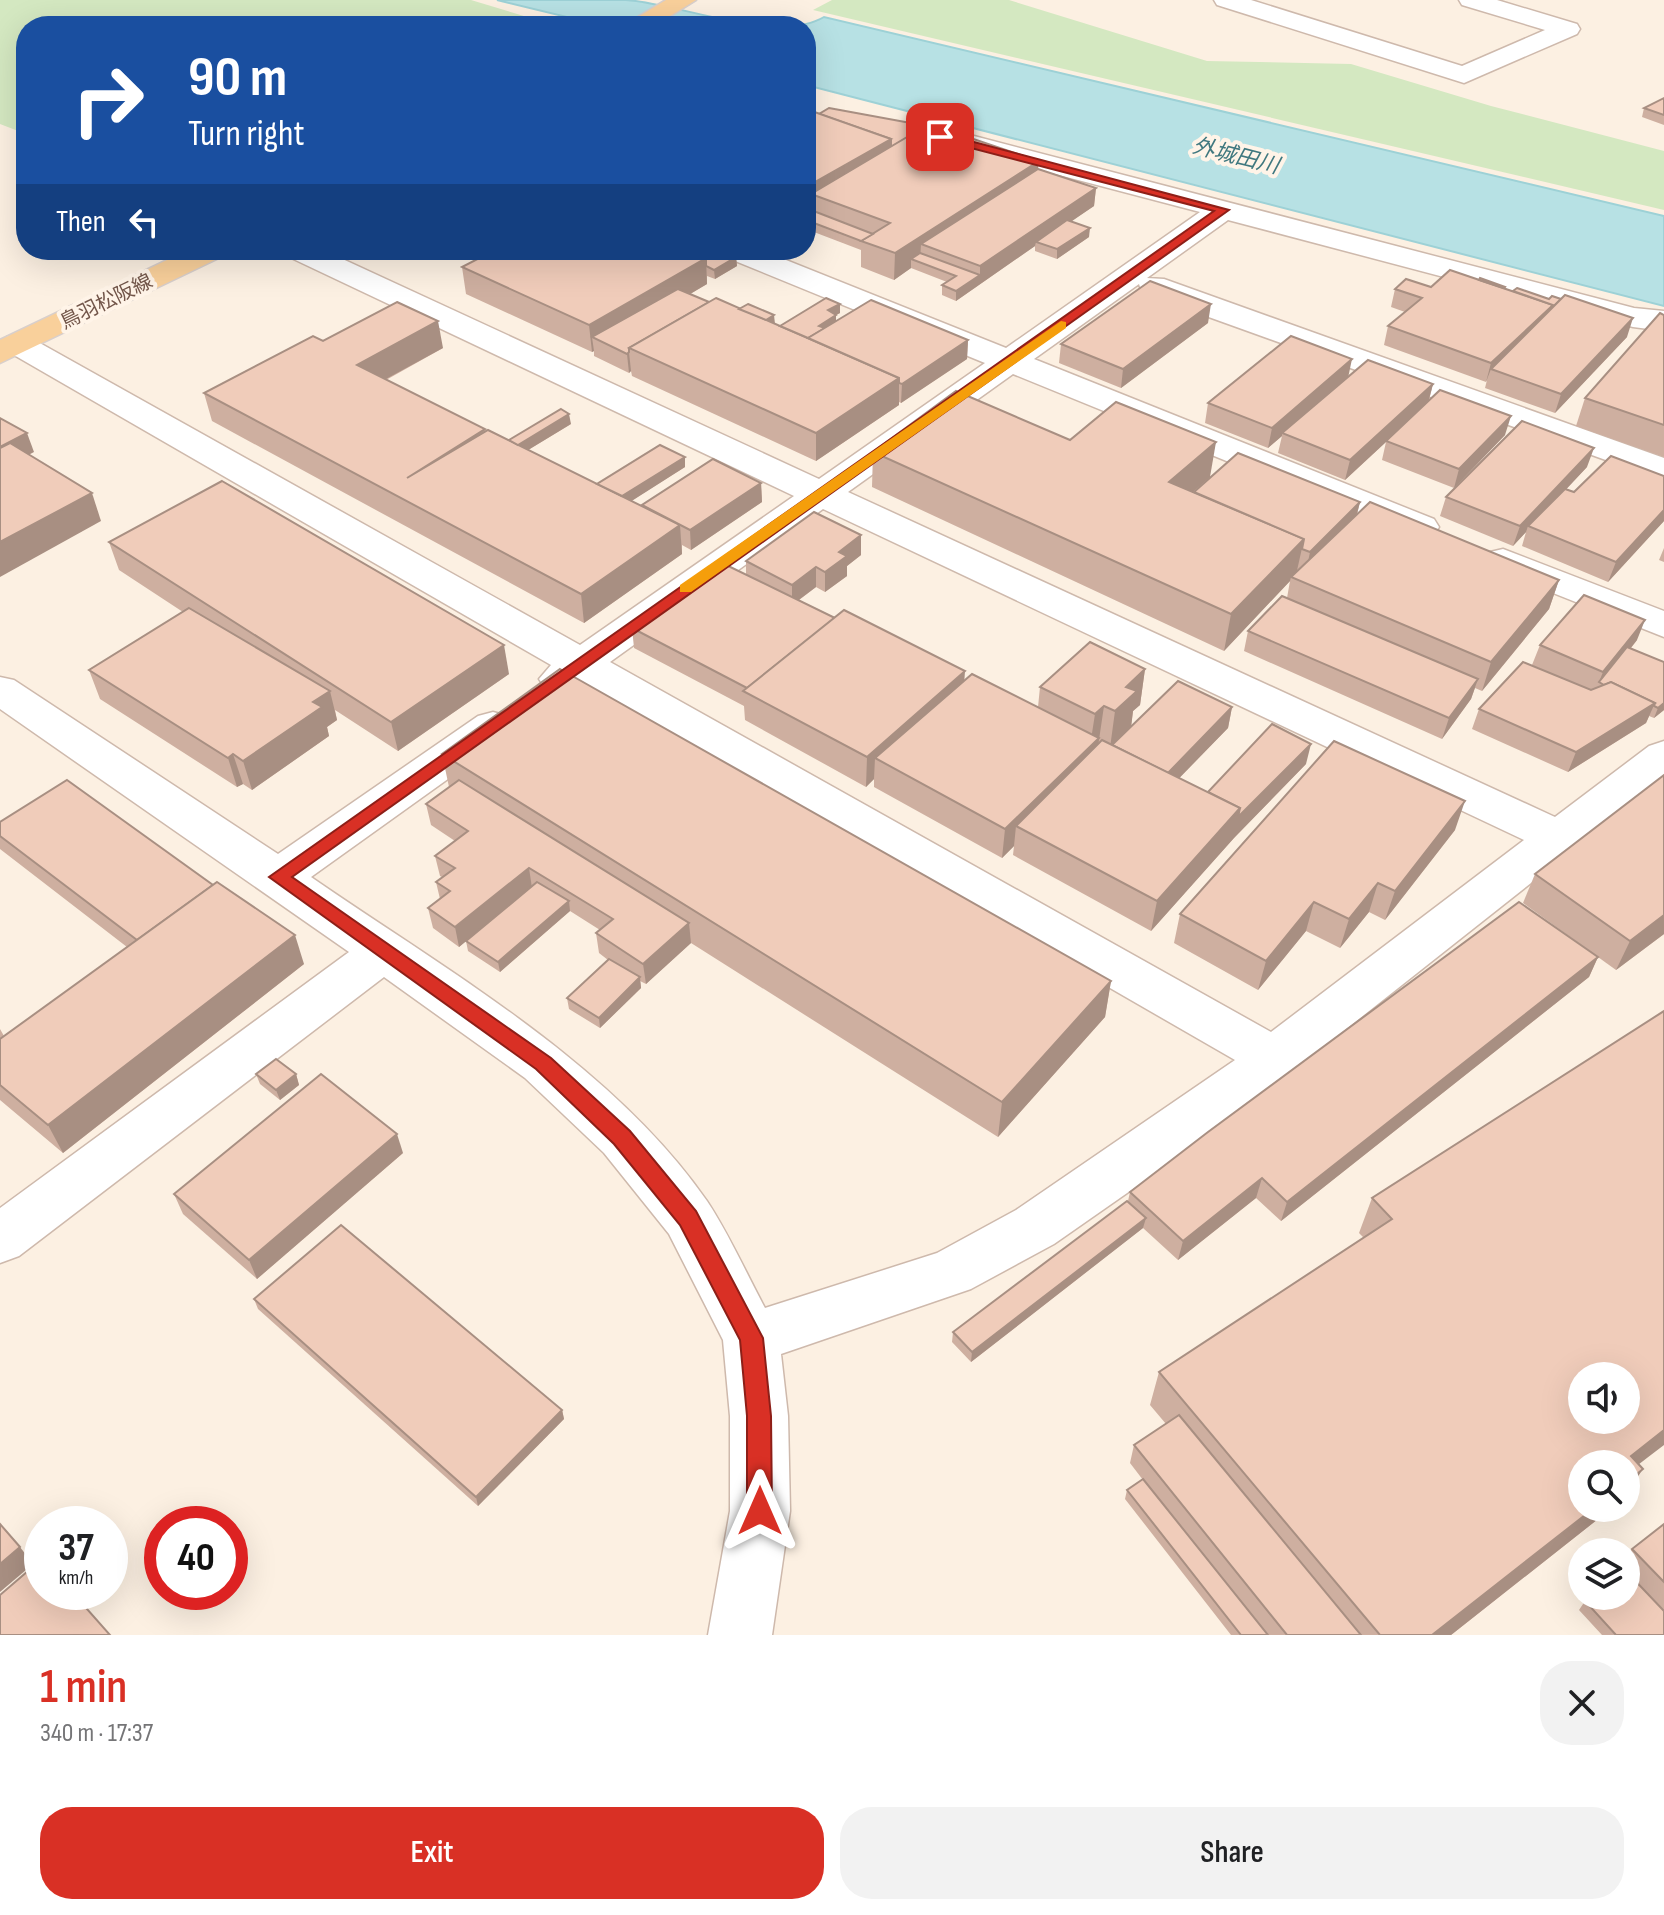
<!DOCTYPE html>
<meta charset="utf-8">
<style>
body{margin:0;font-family:"Sofia Sans Condensed","Noto Sans JP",sans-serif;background:#f2f2f2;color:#202124;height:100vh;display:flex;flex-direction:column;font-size:30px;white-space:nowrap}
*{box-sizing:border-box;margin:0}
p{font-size:26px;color:#757577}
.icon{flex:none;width:44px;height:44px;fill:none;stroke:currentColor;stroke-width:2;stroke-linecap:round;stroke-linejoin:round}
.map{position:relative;height:1635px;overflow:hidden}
.side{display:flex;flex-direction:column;background:#fff;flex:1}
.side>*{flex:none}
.top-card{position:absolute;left:16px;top:16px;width:800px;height:244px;border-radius:32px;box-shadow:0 8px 32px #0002;background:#1a4fa0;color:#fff;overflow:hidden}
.tools{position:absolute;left:1568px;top:1362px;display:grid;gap:16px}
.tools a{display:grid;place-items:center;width:72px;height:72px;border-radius:50%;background:#fff;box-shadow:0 8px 32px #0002;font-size:40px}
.speed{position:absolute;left:24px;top:1506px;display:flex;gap:16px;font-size:40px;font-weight:700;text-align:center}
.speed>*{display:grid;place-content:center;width:104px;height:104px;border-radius:50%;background:#fff;box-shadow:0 8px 32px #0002;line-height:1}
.speed small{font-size:20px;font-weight:400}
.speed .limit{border:12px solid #d22;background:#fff;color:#111}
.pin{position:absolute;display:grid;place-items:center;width:68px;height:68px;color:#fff;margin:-34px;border-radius:16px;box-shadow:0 4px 12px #0006}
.me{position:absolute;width:88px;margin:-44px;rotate:0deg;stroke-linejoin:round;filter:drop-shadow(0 0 6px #0008)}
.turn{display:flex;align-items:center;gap:28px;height:168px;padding:0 40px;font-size:36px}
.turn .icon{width:104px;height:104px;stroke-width:2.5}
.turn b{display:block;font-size:56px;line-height:68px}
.then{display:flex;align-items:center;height:76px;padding:0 40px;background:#0003;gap:16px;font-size:30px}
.round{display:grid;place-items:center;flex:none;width:84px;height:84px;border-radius:32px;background:#f2f2f2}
.overview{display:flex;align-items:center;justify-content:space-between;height:136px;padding:0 40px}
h1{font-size:48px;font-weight:600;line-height:60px;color:#d93025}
.button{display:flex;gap:16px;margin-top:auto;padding:16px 40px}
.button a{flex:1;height:92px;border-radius:32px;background:#d93025;color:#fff;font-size:32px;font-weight:600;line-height:92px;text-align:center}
.button a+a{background:#f2f2f2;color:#202124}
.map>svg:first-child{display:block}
.green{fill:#d4e8c1}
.water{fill:#b7e1e4;stroke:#9dd1d6;stroke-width:2}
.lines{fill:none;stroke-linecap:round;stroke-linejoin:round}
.minor-casing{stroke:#ceb9ac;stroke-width:3}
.major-casing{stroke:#d8cfcc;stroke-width:3}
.minor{fill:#fff;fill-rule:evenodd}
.major{fill:#f9d09b;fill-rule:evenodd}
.wall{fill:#ceafa0}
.shaded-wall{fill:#a88f82}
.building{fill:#f0ccba;stroke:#a88f82;stroke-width:2;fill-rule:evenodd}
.route{fill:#d93025;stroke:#8d1f18;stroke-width:2}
.slow{fill:#f59e0b}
.labels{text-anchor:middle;stroke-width:8;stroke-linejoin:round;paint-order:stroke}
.far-street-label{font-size:20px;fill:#725549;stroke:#fff4e8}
.far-water-label{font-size:22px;font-style:italic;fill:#40787f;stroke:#fff4e8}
</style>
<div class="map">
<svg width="1664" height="1635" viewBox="0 0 1664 1635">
<rect width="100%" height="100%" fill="#fcf0e2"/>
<g class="green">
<path d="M0,0H471L557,26H26V134L0,124Z"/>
<path d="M832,0H1009L1207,61L1351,64L1491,106L1664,151V210L813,10Z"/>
</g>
<path class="water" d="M497,0C540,0 584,0 626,0C678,3 777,45 824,17L1664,216V306L806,85V26H604Z"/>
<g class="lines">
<g class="minor-casing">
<g id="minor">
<path d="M1214,0H1251L1462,66L1545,30L1462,5L1459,0H1497L1577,24L1580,29L1577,34L1464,83L1217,5Z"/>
<path d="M974,136L1634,308L1664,311V331L1633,327L1228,220L1147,278L1164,279L1664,458V481L1142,293L1139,284L1034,359L1434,519L1439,527L1434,535L1421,538L1408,535L1013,374L848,492L1555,817L1649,746L1664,741V778L1226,1124L1054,1244L971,1289L781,1354L788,1416L790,1511L772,1635H708L730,1511V1416L723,1340L669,1234L604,1153L525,1078L384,977L19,1256L0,1263V1208L349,952L0,709V677L14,680L278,854L478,716L493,712L508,716L514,726L508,736L311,877C447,971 611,1063 707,1201C729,1234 746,1273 765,1308L937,1253L1016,1210L1235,1060L581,683L559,692L545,688L539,679L551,665L7,351L2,344L7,337L18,334L29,337L580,645L794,496L287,256L283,250H323L819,479L985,363L723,256L719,250H761L1006,348L1200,212L964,150L960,144L964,138ZM823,509L1524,840L1271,1032L610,662Z"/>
<path d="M1503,549L1664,611V637L1490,568L1484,560L1490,552Z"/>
</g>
</g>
<g class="major-casing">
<g id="major">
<path d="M666,0H696L654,26H623Z"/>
<path d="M188,250H227L223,256L0,363V340Z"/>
</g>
</g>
<use href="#minor" class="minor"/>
<use href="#major" class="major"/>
</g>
<g class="wall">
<path d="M1664,98V125L1642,117L1644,108Z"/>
<path d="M806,109L819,114L1038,169L1096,188L1094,206L1071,221L1089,237L1057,259L1035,251V246L956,301L942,295V285L947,282L911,268L894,280L861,267V250L806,229Z"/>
<path d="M736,257L737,266L715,279L707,276V284L690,294L709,302L780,326L840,304V313L836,315V321L968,340L967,359L901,403L899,402V405L816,461L632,376L631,371L629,373L594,356V351L592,352L466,294L462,267Z"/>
<path d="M1431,287L1505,288L1627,337L1555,413L1485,388L1487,380L1486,382L1384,345L1388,326L1405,312L1391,307L1395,289Z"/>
<path d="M1664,315V457L1576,426L1585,398Z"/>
<path d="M1208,323L1121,388L1059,363L1061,344Z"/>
<path d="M323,341L443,348L386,380L486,431L509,440L571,424L528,450L597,484L685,457V467L631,501L642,506L761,483L762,502L691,550L682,545V554L584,623L212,421L204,393Z"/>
<path d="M1348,377L1433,384L1429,400L1505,435L1454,488L1382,460L1386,442L1345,480L1278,453L1282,436L1268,448L1205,423L1208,403Z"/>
<path d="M1070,440L1210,477L1193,492L1360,502L1357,515L1559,580L1549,609L1482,691L1475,688L1471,699L1442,739L1244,651L1248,631L1287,598L1290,581L1224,651L872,487L873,452Z"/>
<path d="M1587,467L1566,489L1574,492L1664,476V521L1608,582L1522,546L1526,532L1513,546L1440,516L1446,497Z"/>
<path d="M109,542L509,674L398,751L335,710L337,720L327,727L329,736L252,790L243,784L237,787L100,699L89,670L183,612L119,570Z"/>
<path d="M1664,548V562L1659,560Z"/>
<path d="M861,555L847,566V576L825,592L816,587L799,600L964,680L1038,707L1040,687L1145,669L1140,705L1133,711L1131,726L1232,707L1228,728L1179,778L1208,792L1306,764L1234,838L1151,931L1013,855L1014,846L1002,858L874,787V779L866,787L745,720L744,706L634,648L632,628L746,575V561Z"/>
<path d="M1637,640L1631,648L1664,662V710L1654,718L1649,716L1646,723L1568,772L1472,729L1479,709L1559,677L1532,665L1540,645Z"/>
<path d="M442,754L1111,981L1105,1017L998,1137L691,943L646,984L640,981L641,988L600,1028L569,1009L567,998L608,960L599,953L596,933L600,930L570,911L500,972L468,951L466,941L459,947L433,928L428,908L440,899L436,882L442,877L440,876L435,856L455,841L431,825L426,804L449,787Z"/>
<path d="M0,822L304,964L63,1153L0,1100V1029L4,1036L127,947L0,849Z"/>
<path d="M1455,830L1385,920L1369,912L1340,948L1306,931L1258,990L1174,943L1180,914Z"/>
<path d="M1535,874L1664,934L1616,970L1523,903Z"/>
<path d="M1598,957L1589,977L1281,1221L1256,1198L1178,1260L1143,1228L971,1362L952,1342L953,1332L1128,1201L1130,1192Z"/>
<path d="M1664,1011L1582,1508H1612L1451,1635H1231L1125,1499L1127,1490L1143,1480L1130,1463L1134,1445L1166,1424L1150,1405L1159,1372L1364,1238L1359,1233L1372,1198Z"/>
<path d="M256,1074H296L299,1085L280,1100L260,1084Z"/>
<path d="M403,1153L257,1279L183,1214L174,1194Z"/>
<path d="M254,1299L562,1410L564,1419L478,1506L258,1309Z"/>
<path d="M1664,1524V1635H1602L1579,1610L1585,1601L1626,1596V1558L1632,1549Z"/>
</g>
<g class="shaded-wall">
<path d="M891,139V147L811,194V210L806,213V187Z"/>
<path d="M1039,161L1036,187L921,244L920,262L911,259V268L894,280L895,253Z"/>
<path d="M1096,188L1094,206L1040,243L1036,242L1035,246L956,301V291L980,275V266Z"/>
<path d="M1090,228L1089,237L1057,259V249Z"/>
<path d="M736,257L737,266L715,279L714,270Z"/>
<path d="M706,258L707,284L606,344L592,337L594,351L592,352L589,325Z"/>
<path d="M840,304V313L836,315V325L819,336V326L828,310Z"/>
<path d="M1211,304L1208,323L1121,388L1123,369Z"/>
<path d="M1553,305L1547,323L1491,369L1486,382L1491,363Z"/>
<path d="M774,315L775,324L751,329Z"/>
<path d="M1633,318L1627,337L1555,413L1561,394Z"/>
<path d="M438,321L443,348L362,392L357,365Z"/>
<path d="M968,340L967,359L901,403L902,384Z"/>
<path d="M629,352L631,371L629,373L627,354Z"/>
<path d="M1352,359L1348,378L1282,433V436L1268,448L1272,428Z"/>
<path d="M899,378V405L816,461V433Z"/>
<path d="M1433,384L1428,403L1345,480L1350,460Z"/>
<path d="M569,414L571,424L510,461L508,451Z"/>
<path d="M1511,416L1505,435L1454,488L1459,469Z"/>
<path d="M27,433L34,452L0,470V447Z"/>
<path d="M1216,442L1210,477L1164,517L1169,482Z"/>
<path d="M1594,448L1587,467L1531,527L1528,526L1526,532L1513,546L1520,526Z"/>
<path d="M685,457V467L616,511L615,501Z"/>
<path d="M761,483L762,502L691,550L690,530Z"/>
<path d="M92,493L101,521L0,577V542Z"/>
<path d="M1360,502L1355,521L1306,572L1310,552Z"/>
<path d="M1664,510V521L1608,582L1616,562Z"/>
<path d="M680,525L682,554L584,623L581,594Z"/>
<path d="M861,535V555L847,566V576L825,592V572L839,552Z"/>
<path d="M1304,539L1296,575L1291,577L1290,581L1224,651L1231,614Z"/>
<path d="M816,567V587L792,605V585Z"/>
<path d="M1559,580L1549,609L1482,691L1491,662Z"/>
<path d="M1645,620L1637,640L1602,684L1599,682L1603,672Z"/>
<path d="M504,645L509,674L398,751L391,722Z"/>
<path d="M1145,669L1140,705L1133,711L1131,728L1110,748L1115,711L1126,687Z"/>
<path d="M965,671L963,700L875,758L874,779L866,787L867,757Z"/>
<path d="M1478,679L1471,699L1442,739L1449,718Z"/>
<path d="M330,691L337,720L327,727L329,736L252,790L243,761L313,702Z"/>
<path d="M1655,703L1646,723L1568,772L1576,752Z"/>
<path d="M1664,703V710L1654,718L1658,708Z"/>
<path d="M1104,706L1095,767L1016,826L1014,846L1002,858L1005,829L1090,746L1095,714Z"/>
<path d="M1232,707L1228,728L1158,800L1162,780Z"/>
<path d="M1311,744L1306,764L1234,838L1151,931L1157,901L1240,808Z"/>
<path d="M233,754L243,784L237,787L228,758Z"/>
<path d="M1465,801L1455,830L1385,920L1395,891Z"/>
<path d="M529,868L532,888L459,947L455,927Z"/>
<path d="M1378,883L1369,912L1340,948L1349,919Z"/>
<path d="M569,901L570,911L500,972L498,962Z"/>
<path d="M1314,902L1306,931L1258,990L1266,961Z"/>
<path d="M1664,915V934L1616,970L1630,941Z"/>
<path d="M689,923L691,943L646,984L643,964Z"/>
<path d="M295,935L304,964L63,1153L48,1125Z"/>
<path d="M1598,957L1589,977L1281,1221L1287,1202Z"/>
<path d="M640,977L641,988L600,1028L599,1018Z"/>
<path d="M1111,981L1105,1017L998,1137L1002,1102Z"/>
<path d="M296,1074L299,1085L280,1100L276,1090Z"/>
<path d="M397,1134L403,1153L257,1279L249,1260Z"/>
<path d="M1262,1178L1256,1198L1178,1260L1183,1241Z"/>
<path d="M1146,1218L1143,1228L971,1362L972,1352Z"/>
<path d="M562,1410L564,1419L478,1506L476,1497Z"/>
<path d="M1664,1430V1445L1626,1474L1631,1456Z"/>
<path d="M1643,1469L1626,1494V1483Z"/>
<path d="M1594,1508H1612L1451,1635H1432Z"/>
<path d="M20,1547L33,1564L0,1592V1564Z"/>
</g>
<g class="building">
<path d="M1664,98V115L1644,108Z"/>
<path d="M829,108L927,126L891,147V139L819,114Z"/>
<path d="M806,109L891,139L806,187Z"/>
<path d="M929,124L1039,161L895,253L861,241L890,223L811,194Z"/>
<path d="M1038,169L1096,188L980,266L921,244Z"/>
<path d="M811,210L873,234L861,241L806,220V213Z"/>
<path d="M1067,220L1090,228L1057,249L1036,242Z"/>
<path d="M495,250H687L706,258L589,325L462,267Z"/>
<path d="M687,250H719L736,257L714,270L706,266V258Z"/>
<path d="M920,253L980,275L956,291L942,285L956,276L911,259Z"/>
<path d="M1450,270L1553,305L1491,363L1388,326L1422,298L1395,289L1406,279L1431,287Z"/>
<path d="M1480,278L1505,287L1504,288L1479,280Z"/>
<path d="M1150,281L1211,304L1123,369L1061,344Z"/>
<path d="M1517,288L1549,299L1552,296L1561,299L1551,309L1553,305L1513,291Z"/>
<path d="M678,289L709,302L629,348V352L627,354L592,337Z"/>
<path d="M1565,295L1633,318L1561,394L1491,369Z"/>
<path d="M716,298L899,378L816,433L629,348Z"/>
<path d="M826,298L840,304L828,310L836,315L819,326L825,328L808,338L780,326Z"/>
<path d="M871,300L968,340L902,384L899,383V378L808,338Z"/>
<path d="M397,302L438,321L357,365L485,429L407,478L488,430L680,525L581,594L204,393L313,336L323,341Z"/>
<path d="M748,304L774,315L766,320L739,309Z"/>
<path d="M1660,313L1664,315V425L1585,398Z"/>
<path d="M1291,336L1352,359L1272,428L1208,403Z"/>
<path d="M1368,360L1433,384L1350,460L1282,433Z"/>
<path d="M1440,390L1511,416L1459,469L1386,441Z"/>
<path d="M956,391L1070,440L1116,402L1216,442L1169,482L1304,539L1231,614L873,452Z"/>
<path d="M561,409L569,414L518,445L509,440Z"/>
<path d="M0,418L27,433L0,447Z"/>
<path d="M1522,421L1594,448L1520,526L1446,497Z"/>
<path d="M10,443L92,493L0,542V448Z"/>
<path d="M660,445L685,457L622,496L597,484Z"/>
<path d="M1238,453L1360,502L1310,552L1302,549L1304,539L1194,492Z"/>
<path d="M1611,456L1664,476V510L1616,562L1528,526L1565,489L1574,492Z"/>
<path d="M713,459L761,483L690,530L642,505Z"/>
<path d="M222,481L504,645L391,722L109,542Z"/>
<path d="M1370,502L1559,580L1491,662L1291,577Z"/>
<path d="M814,512L861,535L839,552L847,556L825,572L816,567L792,585L746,561Z"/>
<path d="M720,562L835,618L747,688L632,628Z"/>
<path d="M1584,595L1645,620L1603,672L1540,645Z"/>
<path d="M1282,596L1478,679L1449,718L1248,631Z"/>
<path d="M189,608L330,691L313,702L322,707L243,761L233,754L228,758L89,670Z"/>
<path d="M844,610L965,671L867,757L743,691Z"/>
<path d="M1090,642L1145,669L1126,687L1137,691L1115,711L1104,706L1095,714L1040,687Z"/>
<path d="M1627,647L1664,662V703L1658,708L1654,706L1655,703L1611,682L1604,685L1599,682Z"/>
<path d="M1523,662L1591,690L1611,682L1655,703L1576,752L1479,709Z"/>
<path d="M560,669L1111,981L1002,1102L442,754Z"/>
<path d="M972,674L1099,738L1005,829L875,758Z"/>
<path d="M1178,681L1232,707L1168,773L1112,745Z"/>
<path d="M1272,724L1311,744L1238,817L1240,808L1208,792Z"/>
<path d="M1102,740L1240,808L1157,901L1016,826Z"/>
<path d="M1334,741L1465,801L1395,891L1378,883L1349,919L1314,902L1266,961L1180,914Z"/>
<path d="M1664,775V915L1630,941L1535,874Z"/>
<path d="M67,780L213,885L137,940L0,836V822Z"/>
<path d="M459,780L689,923L643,964L596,933L613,919L529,868L455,927L428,908L450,891L436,882L455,868L435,856L468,831L426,804Z"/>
<path d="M217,882L295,935L48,1125L0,1085V1039Z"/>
<path d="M537,882L569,901L498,962L466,941Z"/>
<path d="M1519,902L1598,957L1287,1202L1262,1178L1183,1241L1130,1192L1208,1132Z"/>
<path d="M609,959L640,977L599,1018L567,998Z"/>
<path d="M1664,1011V1430L1631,1456L1643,1469L1626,1483V1464H1582V1508H1594L1432,1635H1380L1159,1372L1392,1219L1372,1198ZM1582,1376H1626V1420H1582Z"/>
<path d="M276,1059L296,1074L276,1090L256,1074Z"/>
<path d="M321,1074L397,1134L249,1260L174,1194Z"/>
<path d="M1127,1201L1146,1218L972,1352L953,1332Z"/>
<path d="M341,1225L562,1410L476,1497L254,1299Z"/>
<path d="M1179,1415L1361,1635H1287L1134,1445Z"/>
<path d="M1143,1479L1268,1635H1241L1127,1490Z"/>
<path d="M0,1524L20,1547L0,1564Z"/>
<path d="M1664,1524V1582L1632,1549Z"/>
<path d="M42,1559V1592H72L110,1635H0V1595Z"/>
<path d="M1626,1571L1664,1611V1635H1616L1585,1601L1592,1596H1626Z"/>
</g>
<path class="route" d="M940,133L1229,210L292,877L551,1058L630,1131L696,1211L763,1338L771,1416L772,1511L769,1520L760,1523L751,1520L747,1511V1416L740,1340L680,1225L614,1144L536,1069L269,877L1214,211L936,139Z"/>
<path class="slow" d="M1061,321L1066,322V328L691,592H680V585Z"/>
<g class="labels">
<g class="far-street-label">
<text transform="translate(106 301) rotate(-26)" y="7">鳥羽松阪線</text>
</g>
<g class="far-water-label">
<text transform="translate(1236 155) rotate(14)" y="8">外城田川</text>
</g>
</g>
</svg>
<div class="tools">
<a><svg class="icon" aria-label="sound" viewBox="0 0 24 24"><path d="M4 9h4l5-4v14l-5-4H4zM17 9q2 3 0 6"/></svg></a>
<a><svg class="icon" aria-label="search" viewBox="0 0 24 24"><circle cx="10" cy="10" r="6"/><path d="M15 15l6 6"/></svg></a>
<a><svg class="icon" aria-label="layers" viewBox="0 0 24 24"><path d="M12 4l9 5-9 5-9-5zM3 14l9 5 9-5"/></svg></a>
</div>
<div class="speed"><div>37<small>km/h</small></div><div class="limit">40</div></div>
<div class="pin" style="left:940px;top:137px;background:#d93025"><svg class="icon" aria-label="arrive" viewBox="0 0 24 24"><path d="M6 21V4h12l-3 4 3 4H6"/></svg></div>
<svg class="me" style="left:760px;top:1511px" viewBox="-20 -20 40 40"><path d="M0-17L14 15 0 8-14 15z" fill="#d93025" stroke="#fff" stroke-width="4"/></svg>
<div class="top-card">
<div class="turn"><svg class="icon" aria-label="right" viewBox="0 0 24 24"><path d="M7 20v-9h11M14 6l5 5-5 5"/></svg><div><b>90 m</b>Turn right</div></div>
<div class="then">Then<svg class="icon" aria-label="left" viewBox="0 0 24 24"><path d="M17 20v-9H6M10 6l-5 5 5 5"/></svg></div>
</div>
</div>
<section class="side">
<div class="overview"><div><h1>1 min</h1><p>340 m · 17:37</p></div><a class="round"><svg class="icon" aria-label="close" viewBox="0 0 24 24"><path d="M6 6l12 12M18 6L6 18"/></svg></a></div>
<div class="button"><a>Exit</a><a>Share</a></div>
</section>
